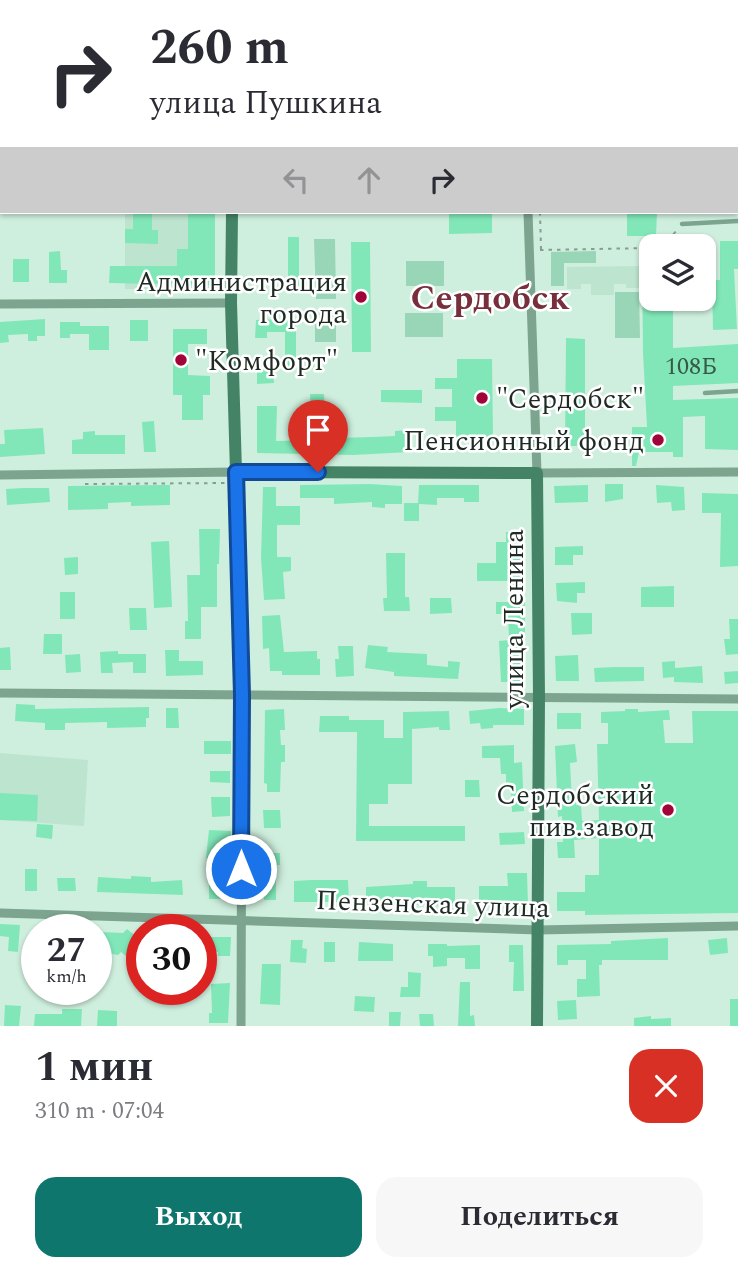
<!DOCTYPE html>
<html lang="ru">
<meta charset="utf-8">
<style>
body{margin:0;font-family:Spectral,serif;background:#f7f7f7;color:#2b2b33;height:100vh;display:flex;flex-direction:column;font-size:26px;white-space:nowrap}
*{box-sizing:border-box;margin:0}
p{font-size:23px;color:#7c7c81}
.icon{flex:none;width:38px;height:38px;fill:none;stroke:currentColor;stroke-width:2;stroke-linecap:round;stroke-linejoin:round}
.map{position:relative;height:1026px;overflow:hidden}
.drawer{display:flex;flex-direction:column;background:#fff;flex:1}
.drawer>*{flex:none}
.banner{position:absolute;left:0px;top:0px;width:738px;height:214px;box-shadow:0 2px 5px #0004;background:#fff;color:#2b2b33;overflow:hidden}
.fabs{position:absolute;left:639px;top:234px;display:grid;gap:14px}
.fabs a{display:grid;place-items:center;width:77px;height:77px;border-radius:14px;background:#fff;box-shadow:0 2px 5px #0004;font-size:35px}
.speed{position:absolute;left:21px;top:914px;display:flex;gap:14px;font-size:35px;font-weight:700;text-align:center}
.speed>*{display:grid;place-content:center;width:91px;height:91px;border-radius:50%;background:#fff;box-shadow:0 2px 5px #0004;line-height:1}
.speed small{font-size:18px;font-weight:400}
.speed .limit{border:10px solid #d22;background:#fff;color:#111}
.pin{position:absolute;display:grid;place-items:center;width:60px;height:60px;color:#fff;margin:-72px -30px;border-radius:50% 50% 50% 0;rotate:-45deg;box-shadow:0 0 7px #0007}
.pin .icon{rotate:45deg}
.me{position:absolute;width:77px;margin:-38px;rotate:0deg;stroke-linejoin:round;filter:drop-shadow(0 0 5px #0008)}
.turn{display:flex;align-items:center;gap:24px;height:147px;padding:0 35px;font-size:32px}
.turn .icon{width:91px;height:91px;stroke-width:2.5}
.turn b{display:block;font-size:49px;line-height:60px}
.lanes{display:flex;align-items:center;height:66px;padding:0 35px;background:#0003;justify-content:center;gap:35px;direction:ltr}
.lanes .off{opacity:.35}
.round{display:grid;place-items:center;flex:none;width:74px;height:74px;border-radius:21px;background:#f7f7f7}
.summary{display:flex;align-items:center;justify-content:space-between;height:119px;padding:0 35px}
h1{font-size:42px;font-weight:700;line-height:52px}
.button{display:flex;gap:14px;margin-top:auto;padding:14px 35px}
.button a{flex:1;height:80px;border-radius:21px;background:#0f766e;color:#fff;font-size:28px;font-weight:700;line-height:80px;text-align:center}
.button a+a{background:#f7f7f7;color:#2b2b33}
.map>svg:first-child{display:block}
.built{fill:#bde4cf}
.green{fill:#99d5b7}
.building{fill:#81e7b8}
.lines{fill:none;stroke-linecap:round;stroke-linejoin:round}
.path{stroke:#869d90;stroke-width:2;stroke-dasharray:3.5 5;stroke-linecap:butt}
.lane{stroke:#7ca48f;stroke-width:4.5}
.street{stroke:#7ca48f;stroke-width:9}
.secondary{stroke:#448366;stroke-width:12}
.route-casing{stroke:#114b97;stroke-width:18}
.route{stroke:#1a73e8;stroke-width:12}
.poi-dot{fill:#a2043a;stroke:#fff;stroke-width:2.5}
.labels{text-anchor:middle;stroke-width:5;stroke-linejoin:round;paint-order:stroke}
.number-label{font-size:24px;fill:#375948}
.poi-label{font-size:28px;fill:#1e2a23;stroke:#fff;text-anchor:end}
.street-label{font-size:28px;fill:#1e2a23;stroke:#fff}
.district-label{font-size:35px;font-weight:bold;fill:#762f3b;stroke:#fff}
</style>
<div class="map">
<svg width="738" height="1026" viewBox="0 0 738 1026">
<rect width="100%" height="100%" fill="#cfefde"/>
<g class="built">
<path d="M125,212H215V285L220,291L125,289Z"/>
<path d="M639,266V288H626V284H614V295H591V284H581V289H567V267Z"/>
<path d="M0,753L88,760L84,826L0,820Z"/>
</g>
<g class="green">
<path d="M314,239H335L336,299H316Z"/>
<path d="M596,251V263H564V286H551V252Z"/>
<rect x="406" y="261" width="38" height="25"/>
<path d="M615,292H639L640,338H615Z"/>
<rect x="315" y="311" width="21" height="31"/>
<rect x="405" y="313" width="38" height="24"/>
</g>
<g class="building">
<path d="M133,212H152V230H158V244L125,243V229H133Z"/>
<path d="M188,212H215V285L109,283L110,266H177V249H188Z"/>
<path d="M449,212H492V233L449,234Z"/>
<path d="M627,212H657L656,236H627Z"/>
<rect x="288" y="237" width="11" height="49"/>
<path d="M720,241H738V269H734L737,329L713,330L712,280H720Z"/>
<path d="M351,242H370L371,352H352Z"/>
<path d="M60,251L61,270H67V283H49V252Z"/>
<rect x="13" y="259" width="16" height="23"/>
<path d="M642,266H651V299H673V348L738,344V383L673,386V400L738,398V450L705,449V416L683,417V457H673V452H639L636,466H632V427H647L643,353Z"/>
<path d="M45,319V336H37V341H28V334L8,335L9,342L0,343V322Z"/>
<path d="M285,319H296V368L285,367V332H267V338H255L256,320Z"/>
<rect x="130" y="320" width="18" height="21"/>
<path d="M60,322H80V326H109V350H89V334H70V338H60Z"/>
<path d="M173,329H207V344H188V375L210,376V395H203V420H182V395H173Z"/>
<path d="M566,338L585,339V446H565Z"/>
<path d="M457,359H492L493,438H456V421H435V407H452V389H435V378H457Z"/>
<path d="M273,363L274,383L257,384V364Z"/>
<path d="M381,390H422V403L381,402Z"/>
<path d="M310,394H324L326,433H336V438L372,437L395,436V431L409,430L410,452L353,455L257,453V406H277L276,441L312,440Z"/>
<path d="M154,421L156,452H144L142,422Z"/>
<path d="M43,428L45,454L0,457V444H5L4,430Z"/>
<path d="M95,431V435H125V454H72V440L83,439V432Z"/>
<path d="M370,484L402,486V504H385V508L372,507V502L334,504V498H300V485Z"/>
<path d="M605,484H623V499L605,502Z"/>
<path d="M157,485H170V505L131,506V502L108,503V509L68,510V486Z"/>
<path d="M419,485H479V502H464V498H437V505L419,504V521H404V503H418Z"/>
<path d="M588,485V502L555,503L554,486Z"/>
<path d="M656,485L684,487L685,510L672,511L671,502L657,503Z"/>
<path d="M263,487H276V506H300V525H277V557H291V571L283,572L285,599L264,600L261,558Z"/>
<path d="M23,488H49L50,502L7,505L6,489Z"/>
<path d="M702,493L738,494V566L720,567L721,513H702Z"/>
<path d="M199,529H220L219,564H217V607H201V639H185V621H188L187,575H200Z"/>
<path d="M506,532H522L523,585H508V581H477V563H496V542H506Z"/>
<path d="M169,541L172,607L154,608L151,542Z"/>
<path d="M583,546V555H573V565H555V547Z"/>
<path d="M386,553H405V597H409L410,611H384L383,598H387Z"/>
<path d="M78,557V574L65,575L64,558Z"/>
<path d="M585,582V593H577V603L557,601L556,583Z"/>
<path d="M674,586V607H641V587Z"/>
<rect x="60" y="592" width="15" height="27"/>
<path d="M430,598H451L452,613L430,614Z"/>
<path d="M496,602H525V632H522V682H501L499,641L509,640L508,614H496Z"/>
<path d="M129,608H146L147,630H130Z"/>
<path d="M571,613H592V634L572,635Z"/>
<path d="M280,615L284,652L317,651V659H320V675H282V671H270L269,648L263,649L262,616Z"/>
<path d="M729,619H738V654L726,655L724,639H730Z"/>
<path d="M44,634H62V654H43Z"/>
<path d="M368,645L388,647L387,652L427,654V665L448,667V661L460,662L458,679L394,676V672L365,668Z"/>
<path d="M338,646H353L354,676L336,677L335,659H339Z"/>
<path d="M10,647L11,670H0V648Z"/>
<path d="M165,650H179V661H203V675L166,676Z"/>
<path d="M118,651V654H146V673H133V662L112,663L113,673H101L100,652Z"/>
<path d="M80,654L81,672L66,673L65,655Z"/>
<path d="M578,655L579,681H556L555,656Z"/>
<path d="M675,661V668L702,666L703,683L674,682V677L663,678L662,662Z"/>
<path d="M616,667H644V681L595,682L594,668Z"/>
<path d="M738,671V683L725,684L724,672Z"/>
<path d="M16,704L35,705V709L149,707V718H146V727L107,728V722L65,723V730H45V723L15,721Z"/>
<path d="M166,708H178L179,728H166Z"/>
<path d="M499,708L524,709V725H493V728L481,729L480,723L470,724L469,711Z"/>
<path d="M284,709L285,730H280L281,745H285V762H281L280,792H267V784L264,783L265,710Z"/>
<path d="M625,709H638V712L669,710L670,720H663L665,743H693L692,711H738V913L585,915V911H557V892H585V875H599V838L574,840L575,858H558L557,842H563L562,816L558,817L555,746L575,744L577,762L570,763L572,801H576V805H581L582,821L599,820L597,744H608V723H601V712L625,711Z"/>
<path d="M449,711L450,730H439V727L412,729V784H388V804H369V826H465V841H356L357,732H319L320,716H349V720H384V738H403V712Z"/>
<rect x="557" y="713" width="24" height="16"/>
<rect x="204" y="741" width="27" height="13"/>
<path d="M514,745V763L522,762L524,811L512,812L511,788H506V774H501L500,758H482V746Z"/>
<path d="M210,771H230V783L210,782Z"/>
<path d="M465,780H479L480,797H465Z"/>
<path d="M0,793L38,795L37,821L0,820Z"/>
<path d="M211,797H230V816L212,817Z"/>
<path d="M263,810H280L281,828H264Z"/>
<path d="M37,824L53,825L52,839L36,837Z"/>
<path d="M209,830L231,831L230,859L206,858Z"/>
<path d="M524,832L525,844L500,845L499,833Z"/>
<path d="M263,853H280V865H276V900H264Z"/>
<rect x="25" y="869" width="12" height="22"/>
<path d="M507,873H527L528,905L479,906V886H508Z"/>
<path d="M131,876L151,877V882L182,880L183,895L97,892L98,877L131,879Z"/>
<path d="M57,878H75L76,891H58Z"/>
<path d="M312,880H348L349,902H294V881Z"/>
<path d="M413,881H427V887H455V906L366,903V887L413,884Z"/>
<rect x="209" y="882" width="20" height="17"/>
<path d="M0,924L20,925L18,952L8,951L9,937L0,936Z"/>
<path d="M127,929L142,941V944L130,959L121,952L118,955L101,952L102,932L123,933Z"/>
<path d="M208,937H231L230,956H218V952H207Z"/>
<path d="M668,938V960H602V965H599L600,996L577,997V979H586V960H568V965H557V945L611,944V941Z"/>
<path d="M727,938L728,953L710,955L708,940Z"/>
<path d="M291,940H303L302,948L307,949L306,963L290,962Z"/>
<rect x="324" y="942" width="11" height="20"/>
<path d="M359,942L393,944V961H358Z"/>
<path d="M428,944H447V946L480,945V969H465V958H447V966L433,967V956H428Z"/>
<path d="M509,945H523L524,991H513L514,962H509Z"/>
<path d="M262,964H281L280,1005L260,1004Z"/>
<path d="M408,972L421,973L420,997H400L401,987H408Z"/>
<path d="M460,982H470V1016L474,1015L475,1026H458Z"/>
<path d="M230,983L228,1023H209V1013H212L211,984Z"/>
<path d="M355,996L375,997L374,1012L354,1011Z"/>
<rect x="730" y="999" width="8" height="27"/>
<path d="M576,1000L577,1019L558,1020L557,1001Z"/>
<path d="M5,1005L21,1006L19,1026H4Z"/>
<path d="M62,1009H82L81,1026H34L35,1014H62Z"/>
<path d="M98,1010L117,1011V1026H97Z"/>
<path d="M389,1012H401L400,1026H389Z"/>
<path d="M419,1014H433L434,1026H420Z"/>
<path d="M651,1016V1019L671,1018V1026H634V1018Z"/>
</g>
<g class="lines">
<g class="path">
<path d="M539,0V2"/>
<path d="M568,0L569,2"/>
<path d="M553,2V0"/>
<path d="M578,2V0"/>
<path d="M540,212L541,249"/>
<path d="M662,247L678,229"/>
<path d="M540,250L651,248"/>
<path d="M85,484L226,483"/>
</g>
<g class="lane">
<path d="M682,224L738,221"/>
<path d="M705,393L738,391"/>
</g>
<g class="street">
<path d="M233,0V2"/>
<path d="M528,212L537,473L738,472"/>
<path d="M0,304L231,303"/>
<path d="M0,475L236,472L242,695L241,1026"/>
<path d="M0,693L738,699"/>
<path d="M0,913L538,930L738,926"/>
</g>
<g class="secondary">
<path d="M525,0V2"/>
<path d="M0,139H2"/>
<path d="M232,212L231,303L236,472L537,473L539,697L537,1026"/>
</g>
</g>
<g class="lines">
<g class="route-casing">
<path id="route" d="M241,869L242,695L236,472H318"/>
</g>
<use href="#route" class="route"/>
</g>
<g class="poi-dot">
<circle cx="361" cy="297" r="7"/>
<circle cx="181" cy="360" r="7"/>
<circle cx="482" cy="398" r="7"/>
<circle cx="658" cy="440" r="7"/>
<circle cx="668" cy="810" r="7"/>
</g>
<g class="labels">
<g class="number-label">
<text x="691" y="374">108Б</text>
</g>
<g class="poi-label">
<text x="347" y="291">Администрация<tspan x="347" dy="32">города</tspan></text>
<text x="195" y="370" text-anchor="start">"Комфорт"</text>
<text x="496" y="408" text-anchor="start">"Сердобск"</text>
<text x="644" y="450">Пенсионный фонд</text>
<text x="654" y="804">Сердобский<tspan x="654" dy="32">пив.завод</tspan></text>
</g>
<g class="street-label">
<text transform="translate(513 619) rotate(-90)" y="10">улица Ленина</text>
<text transform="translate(433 903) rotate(2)" y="10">Пензенская улица</text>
</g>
<g class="district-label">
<text x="490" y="309">Сердобск</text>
</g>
</g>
</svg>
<div class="fabs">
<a><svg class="icon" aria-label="layers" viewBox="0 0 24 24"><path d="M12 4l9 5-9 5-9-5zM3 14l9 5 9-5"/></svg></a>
</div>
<div class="speed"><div>27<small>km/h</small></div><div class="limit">30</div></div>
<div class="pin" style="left:318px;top:472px;background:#d93025"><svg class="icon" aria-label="arrive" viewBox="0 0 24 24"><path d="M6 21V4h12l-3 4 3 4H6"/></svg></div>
<svg class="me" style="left:241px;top:869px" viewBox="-20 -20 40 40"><circle r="17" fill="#1a73e8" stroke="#fff" stroke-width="3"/><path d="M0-11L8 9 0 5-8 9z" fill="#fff"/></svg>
<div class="banner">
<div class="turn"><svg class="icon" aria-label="right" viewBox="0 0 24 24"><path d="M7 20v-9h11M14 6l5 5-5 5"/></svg><div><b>260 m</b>улица Пушкина</div></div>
<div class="lanes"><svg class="icon off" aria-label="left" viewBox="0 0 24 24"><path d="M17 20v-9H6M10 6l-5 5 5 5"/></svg><svg class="icon off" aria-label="ahead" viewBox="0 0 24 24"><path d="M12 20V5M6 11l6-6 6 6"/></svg><svg class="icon" aria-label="right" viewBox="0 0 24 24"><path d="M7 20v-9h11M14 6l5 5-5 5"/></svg></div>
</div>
</div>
<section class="drawer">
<div class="summary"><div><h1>1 мин</h1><p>310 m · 07:04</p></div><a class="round" style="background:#d93025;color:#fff"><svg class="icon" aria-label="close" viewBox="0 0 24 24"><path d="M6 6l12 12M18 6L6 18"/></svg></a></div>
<div class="button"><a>Выход</a><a>Поделиться</a></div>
</section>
